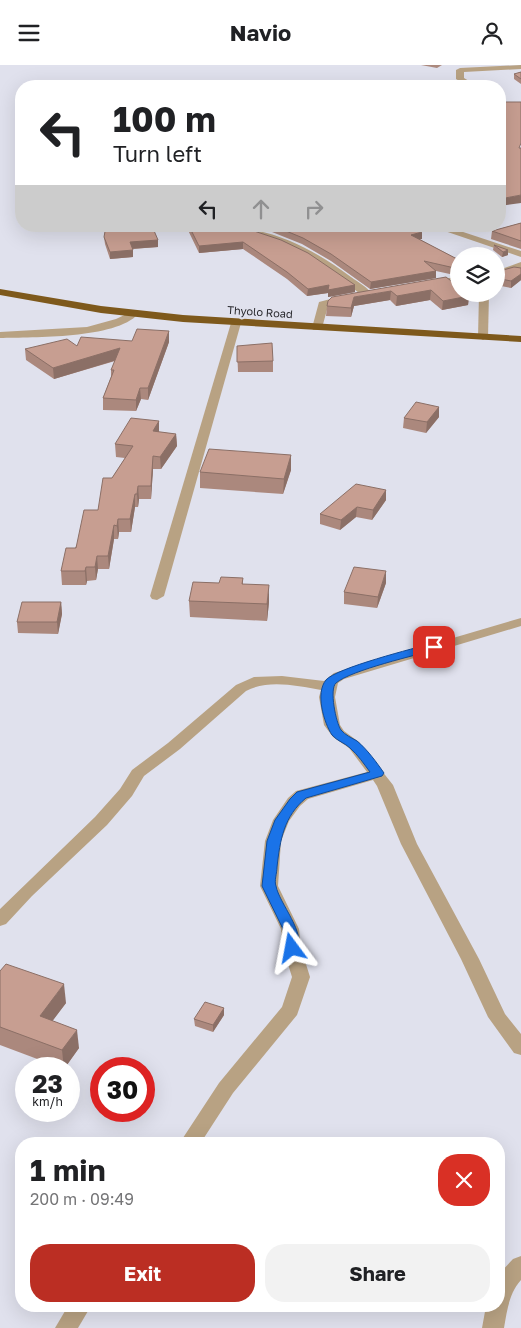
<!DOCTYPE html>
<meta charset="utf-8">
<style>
body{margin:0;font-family:"Golos Text",sans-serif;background:#f2f2f2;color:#202124;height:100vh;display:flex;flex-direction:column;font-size:19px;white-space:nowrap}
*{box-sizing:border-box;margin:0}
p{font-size:16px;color:#757577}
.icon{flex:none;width:28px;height:28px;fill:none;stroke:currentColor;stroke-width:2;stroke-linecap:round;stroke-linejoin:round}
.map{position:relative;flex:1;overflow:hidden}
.sheet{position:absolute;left:15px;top:1072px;width:490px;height:175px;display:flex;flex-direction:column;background:#fff;border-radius:20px;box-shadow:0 5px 20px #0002}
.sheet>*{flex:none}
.guide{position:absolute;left:15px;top:15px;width:491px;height:152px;border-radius:20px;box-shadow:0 5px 20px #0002;background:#fff;color:#202124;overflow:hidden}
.controls{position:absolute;left:450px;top:182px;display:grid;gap:10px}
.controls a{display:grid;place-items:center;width:55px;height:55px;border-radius:50%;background:#fff;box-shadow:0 5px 20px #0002;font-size:25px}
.speed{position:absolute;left:15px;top:992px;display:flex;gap:10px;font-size:25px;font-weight:700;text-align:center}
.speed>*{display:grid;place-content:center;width:65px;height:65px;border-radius:50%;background:#fff;box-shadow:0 5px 20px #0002;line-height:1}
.speed small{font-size:12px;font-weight:400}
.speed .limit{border:8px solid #d22;background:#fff;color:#111}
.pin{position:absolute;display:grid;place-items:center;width:42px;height:42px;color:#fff;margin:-21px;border-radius:10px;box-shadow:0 2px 8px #0006}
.me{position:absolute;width:55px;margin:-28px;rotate:347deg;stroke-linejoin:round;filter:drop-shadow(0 0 4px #0008)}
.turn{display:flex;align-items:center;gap:18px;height:105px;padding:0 15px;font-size:22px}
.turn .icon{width:65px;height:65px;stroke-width:2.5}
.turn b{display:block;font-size:35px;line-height:42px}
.lanes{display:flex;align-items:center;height:48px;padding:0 15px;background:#0003;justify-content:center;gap:25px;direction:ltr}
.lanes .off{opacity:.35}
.round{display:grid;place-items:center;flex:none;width:52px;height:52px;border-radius:20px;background:#f2f2f2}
.headline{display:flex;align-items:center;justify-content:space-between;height:85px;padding:0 15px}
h1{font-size:30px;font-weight:700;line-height:38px}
.button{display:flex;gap:10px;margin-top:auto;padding:10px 15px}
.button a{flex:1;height:58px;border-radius:20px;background:#bb2e23;color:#fff;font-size:20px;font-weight:700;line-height:58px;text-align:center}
.button a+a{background:#f2f2f2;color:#202124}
header{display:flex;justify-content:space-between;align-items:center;height:65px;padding:0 15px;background:#fff;font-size:22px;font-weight:700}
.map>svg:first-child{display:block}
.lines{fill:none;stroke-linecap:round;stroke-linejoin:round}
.minor{fill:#b8a283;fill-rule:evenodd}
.highway{fill:#7e591c;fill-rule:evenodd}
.wall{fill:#ab887d}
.shaded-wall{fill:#8b6f66}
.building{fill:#c79e91;stroke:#8b6f66}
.route{fill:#1a73e8;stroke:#114b97}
.labels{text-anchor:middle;stroke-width:4.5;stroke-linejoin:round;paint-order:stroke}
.far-street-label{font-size:11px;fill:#2a2a2f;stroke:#e0e1ed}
</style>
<header><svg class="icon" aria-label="menu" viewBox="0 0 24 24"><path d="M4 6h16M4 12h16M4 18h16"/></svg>Navio<svg class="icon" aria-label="person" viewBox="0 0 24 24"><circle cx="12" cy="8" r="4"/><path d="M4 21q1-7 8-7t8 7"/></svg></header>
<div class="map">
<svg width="521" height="1263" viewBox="0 0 521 1263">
<rect width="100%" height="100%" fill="#e0e1ed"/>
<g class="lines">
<g class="minor">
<path d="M521,0V4L464,7V13L477,21H467L456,14V5L460,3Z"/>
<path d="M430,161H445L521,186V192Z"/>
<path d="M255,165C292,173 321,190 351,212C358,217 367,222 372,229L367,232L363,231C327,203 297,181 252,170V166Z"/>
<path d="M521,197V204L496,213V206Z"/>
<path d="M459,212V218L432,221L427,218L432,215Z"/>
<path d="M479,229H489L488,272L483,275L478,272Z"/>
<path d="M346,230L350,231L351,233L350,235L328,241L322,263L321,265H313L312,263L319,237Z"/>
<path d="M133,246L137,247L138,249C116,274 33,272 0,273V267L87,262L116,254Z"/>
<path d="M236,255L241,258L164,531L157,535L152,534L150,531L231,258Z"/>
<path d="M521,553V561L344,614L338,618L335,632L340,660L344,666L359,677L393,720L417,779L479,894L505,949L521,969V990L514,988L488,952L461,894L401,779L377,721L373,715L308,734L300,741L289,756L281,776L278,821L299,864L301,883L310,912L297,950L233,1028L200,1079H179L219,1018L282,942L292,912L283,883L281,864L260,821L265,776L273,755L288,733L296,726L367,707L349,683L333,672L324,660L319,632L321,625C297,621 269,614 246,626L180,684L144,711L132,731L107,760L32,831L6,859L0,861V844L95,752L120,724L132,705L168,678L236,620L254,612L282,611L324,616L334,608Z"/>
<path d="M521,1191V1215C509,1228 507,1246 504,1263H482L486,1241H499V1209L513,1194Z"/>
<path d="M68,1241H91L78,1263H55Z"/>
</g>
<path class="highway" d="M0,224L101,241L183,250L521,271V277L183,257L101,248L0,230Z"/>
</g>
<g class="wall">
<path d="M421,0H442L437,3Z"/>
<path d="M521,7V19L514,14V9Z"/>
<path d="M521,158V184L491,174L492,166Z"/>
<path d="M186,161H412L422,174H419L459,195V211L436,206V213L370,224L331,196L302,179L272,167L255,163L251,165L355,220V227L328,232V228L307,231L287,214L243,184L199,188Z"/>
<path d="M104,172L158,175V182L132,184L133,192L110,194L105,179Z"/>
<path d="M494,180L508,190L502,192L493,185Z"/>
<path d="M521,203V215L511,223L496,220V207Z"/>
<path d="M446,212L469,231L468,240L442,245L430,235L396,241L390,235L354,241L351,252L326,251L327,241Z"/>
<path d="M169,266V277L148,335L141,334L136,346L103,345V333L111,312V305L115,296L54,314L26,295L25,284L77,281L132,276Z"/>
<path d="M237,281L273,296V307H238Z"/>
<path d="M439,342V352L426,368L403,363L404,353Z"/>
<path d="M159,356V367L176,369L177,381L161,404H153L151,434H139L138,442H135L131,467H119L118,474H114L109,504H98L96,515L87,516L86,520H62L61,506L98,445L112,413L125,393L116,392L115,379Z"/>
<path d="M291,390V405L283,429L200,423V407Z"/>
<path d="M386,425V435L372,455L356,452L340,465L320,459V449Z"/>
<path d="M243,513V519L269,537L267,556L190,552L189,536L219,518Z"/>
<path d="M386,518L377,543L344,539V527Z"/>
<path d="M61,537L62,549L58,569L18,568L17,557Z"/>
<path d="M0,906L66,938L52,956L79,983L64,1004L0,980Z"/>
<path d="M224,943V950L213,967L195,961L194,954Z"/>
</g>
<g class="shaded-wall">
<path d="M521,130V138L500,141V134Z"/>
<path d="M250,161H255V163L250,165Z"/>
<path d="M422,167V174L410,176L411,170Z"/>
<path d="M158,175V182L130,184V177Z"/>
<path d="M243,177V184L199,188V181Z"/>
<path d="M133,185V192L110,194V187Z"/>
<path d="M508,185V190L502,192L503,187Z"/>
<path d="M436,206V213L370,224L371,217Z"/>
<path d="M521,209V215L511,223V216Z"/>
<path d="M329,220H355V227L328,232V228L307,231L308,224Z"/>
<path d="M431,225L430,235L396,241L397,231Z"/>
<path d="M391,226L390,235L354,241L351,252V243L354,232Z"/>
<path d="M469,231L468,240L442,245L443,236Z"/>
<path d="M169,266V277L148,335V323Z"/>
<path d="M120,283V294L54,314L53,303Z"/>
<path d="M140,323L141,334L136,346V335Z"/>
<path d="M439,342V352L426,368L427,357Z"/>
<path d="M159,356V369L153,366Z"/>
<path d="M176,369L177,381L161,404L160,392Z"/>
<path d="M291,390V405L283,429L284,414Z"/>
<path d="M153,391V404L151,434V421Z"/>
<path d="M138,421L139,434L138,442L137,429Z"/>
<path d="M386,425V435L372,455L373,445Z"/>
<path d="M135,429V442L131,467L130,454Z"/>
<path d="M357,442L356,452L340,465L341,455Z"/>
<path d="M118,454L119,467L118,474L117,461Z"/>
<path d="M114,460V474L109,504L108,491Z"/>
<path d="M97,491L98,504L96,515L95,502Z"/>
<path d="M86,502L87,516L86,520L85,506Z"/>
<path d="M386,506V518L377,543L378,532Z"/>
<path d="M269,520V537L267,556V539Z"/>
<path d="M61,537L62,549L58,569L57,557Z"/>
<path d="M64,919L66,938L42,970L40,951Z"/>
<path d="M224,943V950L213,967V960Z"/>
<path d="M77,965L79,983L64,1004L62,985Z"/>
</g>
<g class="building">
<path d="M521,7V14L514,9Z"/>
<path d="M500,37H521V78L519,83H521V130L500,134Z"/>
<path d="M521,158V176L492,166Z"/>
<path d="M106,161H152L158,175L130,177L133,185L110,187L104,172Z"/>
<path d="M189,161H251V165L281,175L308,188L355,220L328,225L329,220L308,224L287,207L243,177L199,181Z"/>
<path d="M274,161H412L422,167L411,170L459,195V204L424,196L436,206L371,217L331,189L303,173Z"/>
<path d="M494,180L508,185L503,187Z"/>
<path d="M514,202L521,203V209L511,216L496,213V207Z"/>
<path d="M446,212L459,222V229H466L469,231L443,236L431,225L397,231L391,226L354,232L351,243L327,241L328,236L332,232Z"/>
<path d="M137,264L169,266L148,323H140L136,335L103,333L114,305H111L120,283L53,303L25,284L67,274L77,281L81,272L132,276Z"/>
<path d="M272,278L273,296L237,297V281Z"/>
<path d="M416,337L439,342L427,357L404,353Z"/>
<path d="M131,353L159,356L153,366L176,369L160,392L153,391L151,421H138L137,429H135L130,454H118L117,461L114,460L108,491H97L95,502H86L85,506H61L66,483H76L84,445H98L103,413H112L133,381L115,379Z"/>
<path d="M209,384L291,390L284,414L200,407Z"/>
<path d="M356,419L386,425L373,445L357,442L341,455L320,449Z"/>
<path d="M354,502L386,506L378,532L344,527Z"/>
<path d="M221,512L243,513L242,519L269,520L267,539L189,536L193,517L219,518Z"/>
<path d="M22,537H61L57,557H17Z"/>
<path d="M6,899L64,919L40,951L77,965L62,985L0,962V906Z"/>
<path d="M205,937L224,943L213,960L194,954Z"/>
</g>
<path class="route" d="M434,578L440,582L438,584C417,590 351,605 336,618C329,624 336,658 341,665C345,670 352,673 357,676C367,684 377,698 384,708L382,711L306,733C284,751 280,775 277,802C277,808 274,816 276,821C279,838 307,869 297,886H288L283,864L262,821L267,776L275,755L290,734L297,727L370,707C364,699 358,690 350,683C345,678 337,676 332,670C324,658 315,628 326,615C336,603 415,583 434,578Z"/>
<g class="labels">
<g class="far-street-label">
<text transform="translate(260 247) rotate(4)" y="4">Thyolo Road</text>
</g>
</g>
</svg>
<div class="controls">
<a><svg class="icon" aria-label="layers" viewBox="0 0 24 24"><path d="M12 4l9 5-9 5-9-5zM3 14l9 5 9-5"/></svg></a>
</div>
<div class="speed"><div>23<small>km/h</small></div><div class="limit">30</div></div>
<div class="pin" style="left:434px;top:582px;background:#d93025"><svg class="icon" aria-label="arrive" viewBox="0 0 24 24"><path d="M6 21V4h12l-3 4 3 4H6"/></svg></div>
<svg class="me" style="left:292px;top:883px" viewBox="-20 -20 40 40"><path d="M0-17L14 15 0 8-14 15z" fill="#1a73e8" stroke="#fff" stroke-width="4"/></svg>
<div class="guide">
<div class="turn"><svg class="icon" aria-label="left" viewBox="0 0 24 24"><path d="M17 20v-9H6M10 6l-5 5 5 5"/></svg><div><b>100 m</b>Turn left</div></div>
<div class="lanes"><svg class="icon" aria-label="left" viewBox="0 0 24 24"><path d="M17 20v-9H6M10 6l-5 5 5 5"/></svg><svg class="icon off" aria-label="ahead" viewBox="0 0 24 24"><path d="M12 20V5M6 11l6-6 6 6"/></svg><svg class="icon off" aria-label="right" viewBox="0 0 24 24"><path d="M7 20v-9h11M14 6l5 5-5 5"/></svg></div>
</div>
<section class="sheet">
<div class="headline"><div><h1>1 min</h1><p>200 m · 09:49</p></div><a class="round" style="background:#d93025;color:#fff"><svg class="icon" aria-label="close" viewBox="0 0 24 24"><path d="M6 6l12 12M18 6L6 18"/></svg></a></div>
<div class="button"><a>Exit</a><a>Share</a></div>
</section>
</div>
